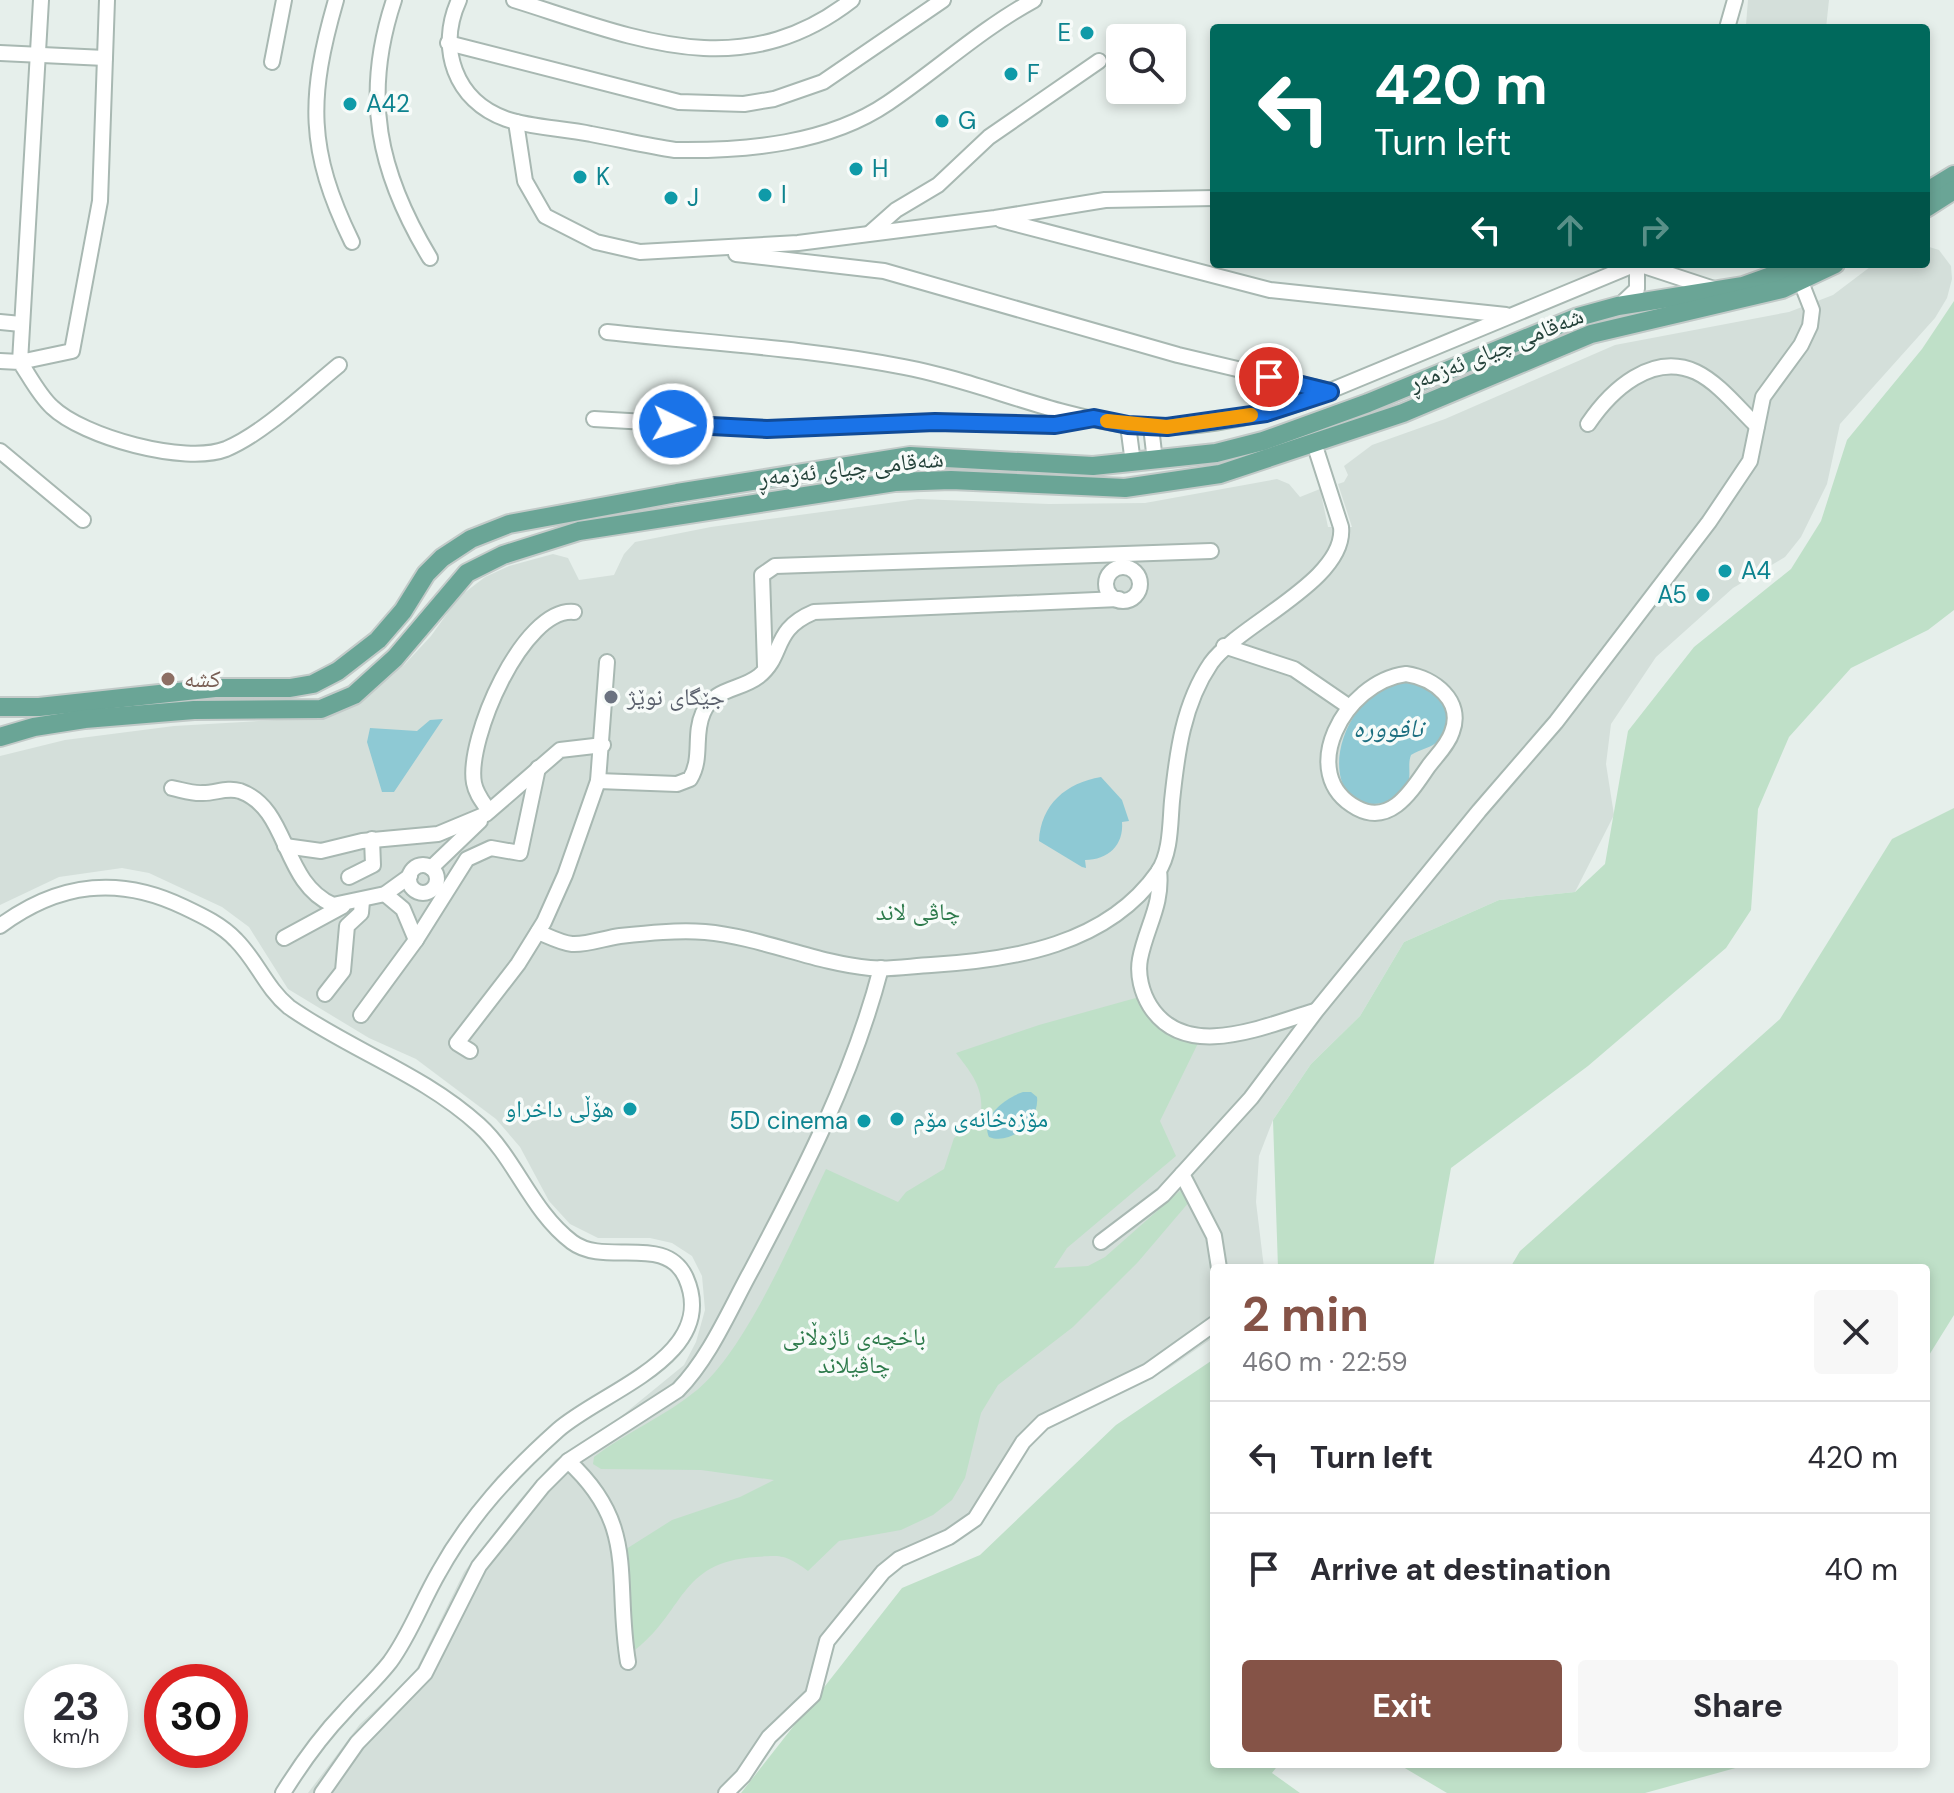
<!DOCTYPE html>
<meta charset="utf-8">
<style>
body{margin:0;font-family:"DM Sans","Noto Naskh Arabic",sans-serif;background:#f7f7f7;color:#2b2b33;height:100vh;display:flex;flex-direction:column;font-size:30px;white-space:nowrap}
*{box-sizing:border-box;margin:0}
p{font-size:26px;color:#7c7c81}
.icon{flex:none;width:44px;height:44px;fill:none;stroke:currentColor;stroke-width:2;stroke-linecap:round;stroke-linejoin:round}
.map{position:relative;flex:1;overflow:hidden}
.sheet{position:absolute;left:1210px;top:1264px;width:720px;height:504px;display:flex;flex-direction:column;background:#fff;border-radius:8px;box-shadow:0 4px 12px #0003}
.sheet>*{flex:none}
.guide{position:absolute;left:1210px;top:24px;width:720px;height:244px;border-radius:8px;box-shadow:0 4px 12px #0003;background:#00695c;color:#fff;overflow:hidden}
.controls{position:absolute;left:1106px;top:24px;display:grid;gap:16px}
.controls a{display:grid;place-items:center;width:80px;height:80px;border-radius:8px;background:#fff;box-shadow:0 4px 12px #0003;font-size:40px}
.speed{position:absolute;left:24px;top:1664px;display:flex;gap:16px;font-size:40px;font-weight:700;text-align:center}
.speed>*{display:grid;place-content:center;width:104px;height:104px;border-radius:50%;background:#fff;box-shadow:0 4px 12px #0003;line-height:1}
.speed small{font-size:20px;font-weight:400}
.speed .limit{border:12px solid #d22;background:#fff;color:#111}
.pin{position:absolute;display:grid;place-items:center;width:68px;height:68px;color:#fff;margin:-34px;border:4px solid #fff;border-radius:50%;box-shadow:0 2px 8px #0007}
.me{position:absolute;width:88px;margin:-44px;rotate:94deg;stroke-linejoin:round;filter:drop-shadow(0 0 6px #0008)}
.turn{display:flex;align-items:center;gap:28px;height:168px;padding:0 32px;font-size:36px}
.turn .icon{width:104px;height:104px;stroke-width:2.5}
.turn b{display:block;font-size:56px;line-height:68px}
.lanes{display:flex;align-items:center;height:76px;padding:0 32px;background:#0003;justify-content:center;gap:40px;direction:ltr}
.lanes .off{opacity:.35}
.round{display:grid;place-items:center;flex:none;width:84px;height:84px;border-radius:8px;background:#f7f7f7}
.head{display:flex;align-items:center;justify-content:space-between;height:136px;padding:0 32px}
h1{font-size:48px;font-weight:700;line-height:60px;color:#855347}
.action{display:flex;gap:16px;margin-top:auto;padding:16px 32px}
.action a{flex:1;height:92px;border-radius:8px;background:#855347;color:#fff;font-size:32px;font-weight:700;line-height:92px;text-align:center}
.action a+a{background:#f7f7f7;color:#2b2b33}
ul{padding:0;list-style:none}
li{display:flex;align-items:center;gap:24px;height:112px;padding:0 32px;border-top:2px solid #e1e1e2}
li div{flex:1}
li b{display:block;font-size:30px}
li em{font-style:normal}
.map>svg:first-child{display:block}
.built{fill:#d4dfda}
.green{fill:#bfe0c8}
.water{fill:#8ec9d4}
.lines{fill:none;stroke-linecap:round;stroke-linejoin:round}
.minor-casing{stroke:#a8b8b2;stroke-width:18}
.major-casing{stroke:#c2cac8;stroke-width:22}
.minor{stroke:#fff;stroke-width:14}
.major{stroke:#6aa596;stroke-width:18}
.route-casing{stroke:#114b97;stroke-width:20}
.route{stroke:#1a73e8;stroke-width:14}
.slow{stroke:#f59e0b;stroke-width:14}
.culture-dot{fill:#0f9aa8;stroke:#f7fbf9;stroke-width:3}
.education-dot{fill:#8d6e63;stroke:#f7fbf9;stroke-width:3}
.worship-dot{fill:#6b7280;stroke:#f7fbf9;stroke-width:3}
.labels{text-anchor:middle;stroke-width:7;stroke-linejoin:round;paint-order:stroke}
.culture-label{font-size:24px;fill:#0d838f;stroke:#f7fbf9;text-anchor:start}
.street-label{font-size:24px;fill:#24423a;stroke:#f7fbf9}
.education-label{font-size:24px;fill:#785e54;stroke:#f7fbf9;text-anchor:start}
.worship-label{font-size:24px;fill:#5b616d;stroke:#f7fbf9;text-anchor:start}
.park-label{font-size:24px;fill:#2d7a4b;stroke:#f7fbf9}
.water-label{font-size:26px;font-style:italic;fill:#1c6f80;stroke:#f7fbf9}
</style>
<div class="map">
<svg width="1954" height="1793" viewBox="0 0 1954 1793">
<rect width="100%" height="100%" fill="#e6efeb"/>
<g class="built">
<path d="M1748,0H1829L1826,28L1746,25Z"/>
<path d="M1926,246L1939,250L1951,266L1952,279L1947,298L1935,318L1840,424L1827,484L1801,537L1785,557L1733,588L1656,657L1611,724L1606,764L1614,815L1575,892L1499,900L1404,942L1360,1016L1311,1064L1273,1120L1259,1156L1256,1202L1264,1268H1214V1337L1168,1369L1049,1425L1030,1440L977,1522L892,1571L825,1649L819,1686L763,1748L730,1793H308L360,1724L414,1674L464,1572L517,1503L555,1460L618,1419L684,1365L696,1342L705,1310L702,1276L692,1256L672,1243L650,1238H598L570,1224L549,1201L520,1147L496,1119L416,1059L369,1038L288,989L249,927L222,907L149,873L122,868L59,877L0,905V756L65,740L174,726L312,718L348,706L404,665L431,636L459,597L485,577L509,566L553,554L568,558L579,580L614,575L624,554L635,542L711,527L918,499L1049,504L1145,503L1277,479L1289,484L1300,497L1320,489L1328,527H1352L1338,484L1344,482L1348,475L1344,466L1372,445L1445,419L1615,345L1789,312L1833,295L1874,264H1926Z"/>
</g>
<g class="green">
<path d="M1954,301V610L1928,630L1851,668L1789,737L1758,809L1751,910L1726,948L1588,1066L1451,1168L1433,1268H1278L1273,1120L1311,1064L1360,1016L1404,942L1499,900L1575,892L1605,864L1628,731L1694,647L1791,569L1821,521L1847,440L1922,349Z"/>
<path d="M1954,808V1315L1926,1360V1268H1510L1520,1251L1780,1019L1892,839Z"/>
<path d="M1150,994L1177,1026L1203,1033L1160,1121L1176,1156L1067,1248L1054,1268L1088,1266L1105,1257L1182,1189L1190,1201L1138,1262L1073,1327L998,1385L981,1413L965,1478L952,1500L933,1515L901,1530L839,1541L808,1571C786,1555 782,1555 756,1557C677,1562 686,1613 631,1653L623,1551L672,1520L740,1497L774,1480L701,1470L601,1469L593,1464L594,1457C626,1432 666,1416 697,1390C748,1348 796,1230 826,1169L898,1202L906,1192L944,1169L954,1138L979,1121C987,1092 973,1075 956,1053L1039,1025Z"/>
<path d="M1214,1359V1764H1279L1272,1773L1300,1793H741L902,1588L980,1555L1116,1425Z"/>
<path d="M1398,1764H1750L1645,1793H1447Z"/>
</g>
<g class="water">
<path d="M1407,681C1432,686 1464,714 1439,740C1432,748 1420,749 1411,755C1407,765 1412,776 1407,785C1403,794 1393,801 1383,803C1313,816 1331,692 1407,681Z"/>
<path d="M443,719L394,792H382L367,742L370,728L417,731L430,720Z"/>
<path d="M1101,777L1122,800L1129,821L1122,822C1124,845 1108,860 1085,860L1086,868L1082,867L1039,841C1041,804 1066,783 1101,777Z"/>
<path d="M1023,1092H1031L1037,1097C1040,1120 1011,1146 989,1137C980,1117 1005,1098 1023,1092Z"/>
</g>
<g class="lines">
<g class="minor-casing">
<g id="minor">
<path d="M41,0L20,362L72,351L100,201L107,0"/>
<path d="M336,0C308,97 307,150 352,242"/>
<path d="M394,0C362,96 378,172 430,258"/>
<path d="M459,0C437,48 455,101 506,119C533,128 563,128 591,134C619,139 647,146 675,150C746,151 828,144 888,103C938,69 981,29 1034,0"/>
<path d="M514,0C633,37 740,87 852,0"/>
<path d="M1727,28L1735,0"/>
<path d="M448,43L679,102L744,104L774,99L823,82L943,0"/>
<path d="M0,53L105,58"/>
<path d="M272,62L284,0"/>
<path d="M516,122L525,181L545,216L596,242L640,252L798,243L995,218L1105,200L1214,198"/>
<path d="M1001,220L1270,290L1506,315"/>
<path d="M870,233L896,210L938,185L989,137L1099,61"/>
<path d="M736,254L884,271L1178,355L1330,391"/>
<path d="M1638,264L1714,289"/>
<path d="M1619,306L1637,289V264"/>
<path d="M0,322L21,324"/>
<path d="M607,332C706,343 807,348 904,367C979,381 1052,416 1128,425C1184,432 1250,419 1303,402L1636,264"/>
<path d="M0,361L20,362C30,377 39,395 52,407C83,437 185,465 226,449C264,433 307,391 339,365"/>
<path d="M594,419L767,429L922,422L1055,425L1090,419"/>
<path d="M1588,424C1611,390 1652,352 1696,372C1719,383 1739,409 1757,426"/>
<path d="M1128,425L1133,463"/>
<path d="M1151,427L1155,461"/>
<path d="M0,451L83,520"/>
<circle cx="1123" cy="584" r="17"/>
<path d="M1224,646L1294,669L1348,706"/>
<path d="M765,666L762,575L775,566L1211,551"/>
<path d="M1406,674C1434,678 1464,701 1452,732C1448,745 1436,756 1428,767C1412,790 1391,826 1357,808C1295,775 1344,682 1406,674Z"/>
<path d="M598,781L677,784L690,779C703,758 693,735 703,713C714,687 740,691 759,676C785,655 771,630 814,612L1119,599"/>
<path d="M172,788C182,790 193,794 203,793C216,793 227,787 240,791C290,809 281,882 333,905L385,894L410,876"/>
<path d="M489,811C483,802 476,794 474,783C466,740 523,607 574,612"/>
<path d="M285,846L321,851L362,841L438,834L486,814L560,750L603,745"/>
<circle cx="423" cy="879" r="14"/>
<path d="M431,868L480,821"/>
<path d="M1159,870C1163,905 1146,927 1140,959C1137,975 1142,993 1150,1006C1186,1063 1266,1025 1315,1011"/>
<path d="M349,877L373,865L372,839"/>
<path d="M385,894L403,909L416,940"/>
<path d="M0,926C58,883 118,875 184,907C203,916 222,925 236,940C257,961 266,988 289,1007C350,1050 423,1074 479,1125C516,1159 531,1211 572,1242C605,1267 666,1233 686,1278C720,1356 602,1391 558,1430C511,1472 470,1516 439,1572C422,1601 410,1635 390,1662C376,1680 359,1695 345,1711C321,1736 301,1764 283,1793"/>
<path d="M538,932C548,936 561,943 572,944C587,945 605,938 620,936C648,933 677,930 705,932C761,937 815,963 870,968C890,970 911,966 931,965C1013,960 1107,945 1158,872C1171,853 1170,823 1172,801C1177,753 1183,704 1211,663C1239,624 1347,580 1341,527L1314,443"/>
<path d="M284,938L343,906"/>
<path d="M325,994L343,971L347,926L361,913L362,901"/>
<path d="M361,1015L416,940L467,859L491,848L520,853L538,768"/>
<path d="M470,1051L457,1043L518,964L544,922L565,875L598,781L607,662"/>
<path d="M1182,1174L1214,1236L1219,1268"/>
<path d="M1101,1242L1163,1195L1251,1098L1316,1011L1479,811L1556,722L1709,522L1750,461L1763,397L1801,345L1810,326L1812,310L1801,282"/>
<path d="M568,1461C639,1526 614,1577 628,1662"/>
<path d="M322,1793L357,1743L425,1673L479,1566L543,1486L568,1461L678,1390C710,1357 729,1311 751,1271C803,1173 853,1076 881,968"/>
<path d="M726,1793L743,1776L769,1737L813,1695L827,1641L883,1572L899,1559L949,1537L975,1519L1023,1442L1043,1422L1148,1371L1214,1324"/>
</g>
</g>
<g class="major-casing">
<g id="major">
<path d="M1926,192L1954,175"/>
<path d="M1926,208L1954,190"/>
<path d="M0,707H39L215,688H290L313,684L338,671L378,640L403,611L426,574L442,558L471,539L509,524L677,493L910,456L1093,466L1216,453L1263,441L1368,403L1578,317L1618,306L1743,286L1805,264"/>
<path d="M0,737L34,727L85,719L194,710L321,709L354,695L395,658L467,573L503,555L579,531L895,482L951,480L1125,488L1220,474L1403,413L1591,334L1782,289L1835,264"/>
</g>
</g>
<use href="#minor" class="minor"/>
<use href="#major" class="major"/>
</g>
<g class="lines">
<g class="route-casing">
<path id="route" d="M673,424L767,429L935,422L1055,425L1094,418L1128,425L1167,427L1266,413L1330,392L1269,377"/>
</g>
<use href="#route" class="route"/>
<path class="slow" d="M1107,421L1167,427L1251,415"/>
</g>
<g class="culture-dot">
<circle cx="1087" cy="33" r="8"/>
<circle cx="1011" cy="74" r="8"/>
<circle cx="350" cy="104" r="8"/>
<circle cx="942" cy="121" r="8"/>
<circle cx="856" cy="169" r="8"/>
<circle cx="580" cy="177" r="8"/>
<circle cx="765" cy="195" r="8"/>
<circle cx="671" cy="198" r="8"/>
<circle cx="1725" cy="571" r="8"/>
<circle cx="1703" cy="595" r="8"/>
<circle cx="630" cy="1109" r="8"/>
<circle cx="897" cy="1119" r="8"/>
<circle cx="864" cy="1121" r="8"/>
</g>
<circle class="education-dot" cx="168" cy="679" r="8"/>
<circle class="worship-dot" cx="611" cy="697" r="8"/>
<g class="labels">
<g class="culture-label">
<text x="1071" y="41" text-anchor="end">E</text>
<text x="1027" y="82">F</text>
<text x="366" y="112">A42</text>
<text x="958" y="129">G</text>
<text x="872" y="177">H</text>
<text x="596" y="185">K</text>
<text x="781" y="203">I</text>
<text x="687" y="206">J</text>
<text x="1741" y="579">A4</text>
<text x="1687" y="603" text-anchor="end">A5</text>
<text x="614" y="1117" text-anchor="end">هۆڵی داخراو</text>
<text x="913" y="1127">مۆزەخانەی مۆم</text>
<text x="848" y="1129" text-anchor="end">5D cinema</text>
</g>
<g class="street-label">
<text transform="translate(1496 349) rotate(-22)" y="8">شەقامی چیای ئەزمەڕ</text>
<text transform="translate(851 468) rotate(-6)" y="8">شەقامی چیای ئەزمەڕ</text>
</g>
<g class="education-label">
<text x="184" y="687">كشه</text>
</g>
<g class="worship-label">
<text x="627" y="705">جێگای نوێژ</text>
</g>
<g class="park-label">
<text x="918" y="920">چاڤی لاند</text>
<text x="854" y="1345">باخچەی ئاژەڵانی<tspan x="854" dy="28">چاڤیلاند</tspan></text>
</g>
<g class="water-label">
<text x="1388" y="737">نافوورە</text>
</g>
</g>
</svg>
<div class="controls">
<a><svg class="icon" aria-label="search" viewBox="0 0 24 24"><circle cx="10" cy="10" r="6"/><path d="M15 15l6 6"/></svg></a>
</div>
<div class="speed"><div>23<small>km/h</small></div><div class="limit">30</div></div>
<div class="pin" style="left:1269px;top:377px;background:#d93025"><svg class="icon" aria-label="arrive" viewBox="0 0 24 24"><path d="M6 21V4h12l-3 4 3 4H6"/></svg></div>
<svg class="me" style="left:673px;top:424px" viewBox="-20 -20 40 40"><circle r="17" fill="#1a73e8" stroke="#fff" stroke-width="3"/><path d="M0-11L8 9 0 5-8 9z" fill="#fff"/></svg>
<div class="guide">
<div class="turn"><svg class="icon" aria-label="left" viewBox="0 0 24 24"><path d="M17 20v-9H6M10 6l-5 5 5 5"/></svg><div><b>420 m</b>Turn left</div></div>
<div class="lanes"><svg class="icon" aria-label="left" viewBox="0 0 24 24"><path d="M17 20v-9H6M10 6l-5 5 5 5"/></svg><svg class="icon off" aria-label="ahead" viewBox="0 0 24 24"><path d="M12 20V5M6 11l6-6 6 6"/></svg><svg class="icon off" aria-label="right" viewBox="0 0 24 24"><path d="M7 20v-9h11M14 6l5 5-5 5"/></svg></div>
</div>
<section class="sheet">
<div class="head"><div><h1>2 min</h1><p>460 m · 22:59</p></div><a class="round"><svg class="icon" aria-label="close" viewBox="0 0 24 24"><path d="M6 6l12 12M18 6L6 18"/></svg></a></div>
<ul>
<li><svg class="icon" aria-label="left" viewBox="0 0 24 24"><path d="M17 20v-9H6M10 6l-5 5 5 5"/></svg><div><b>Turn left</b></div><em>420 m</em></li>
<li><svg class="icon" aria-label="arrive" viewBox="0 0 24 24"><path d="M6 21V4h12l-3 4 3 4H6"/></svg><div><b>Arrive at destination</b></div><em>40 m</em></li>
</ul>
<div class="action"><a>Exit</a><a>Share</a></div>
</section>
</div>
